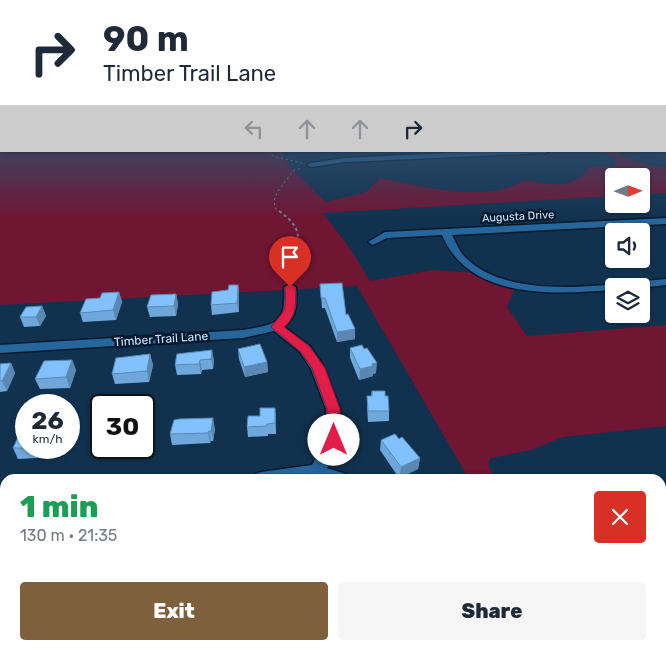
<!DOCTYPE html>
<meta charset="utf-8">
<style>
body{margin:0;font-family:Rubik,sans-serif;background:#f6f6f7;color:#1f2937;height:100vh;display:flex;flex-direction:column;font-size:19px;white-space:nowrap}
*{box-sizing:border-box;margin:0}
p{font-size:16px;color:#747a83}
.icon{flex:none;width:28px;height:28px;fill:none;stroke:currentColor;stroke-width:2;stroke-linecap:round;stroke-linejoin:round}
.map{position:relative;flex:1;overflow:hidden}
.drawer{position:absolute;left:0px;top:474px;width:666px;height:176px;display:flex;flex-direction:column;background:#fff;border-radius:15px 15px 0 0;box-shadow:0 1px 4px #0004}
.drawer>*{flex:none}
.guide{position:absolute;left:0px;top:0px;width:666px;height:152px;box-shadow:0 1px 4px #0004;background:#fff;color:#1f2937;overflow:hidden}
.needle{width:32px;rotate:89deg}
.buttons{position:absolute;left:605px;top:168px;display:grid;gap:10px}
.buttons a{display:grid;place-items:center;width:45px;height:45px;border-radius:5px;background:#fff;box-shadow:0 1px 4px #0004;font-size:25px}
.speed{position:absolute;left:15px;top:394px;display:flex;gap:10px;font-size:25px;font-weight:700;text-align:center}
.speed>*{display:grid;place-content:center;width:65px;height:65px;border-radius:50%;background:#fff;box-shadow:0 1px 4px #0004;line-height:1}
.speed small{font-size:12px;font-weight:400}
.speed .limit{border:2px solid #111;border-radius:8px;background:#fff;color:#111}
.pin{position:absolute;display:grid;place-items:center;width:42px;height:42px;color:#fff;margin:-51px -21px;border-radius:50% 50% 50% 0;rotate:-45deg;box-shadow:0 0 5px #0007}
.pin .icon{rotate:45deg}
.me{position:absolute;width:55px;margin:-28px;rotate:0deg;stroke-linejoin:round;filter:drop-shadow(0 0 4px #0008)}
.turn{display:flex;align-items:center;gap:18px;height:105px;padding:0 20px;font-size:22px}
.turn .icon{width:65px;height:65px;stroke-width:2.5}
.turn b{display:block;font-size:35px;line-height:42px}
.lanes{display:flex;align-items:center;height:48px;padding:0 20px;background:#0003;justify-content:center;gap:25px;direction:ltr}
.lanes .off{opacity:.35}
.round{display:grid;place-items:center;flex:none;width:52px;height:52px;border-radius:5px;background:#f6f6f7}
.summary{display:flex;align-items:center;justify-content:space-between;height:85px;padding:0 20px}
h1{font-size:30px;font-weight:800;line-height:38px;color:#1e9e55}
.primary-button{display:flex;gap:10px;margin-top:auto;padding:10px 20px}
.primary-button a{flex:1;height:58px;border-radius:5px;background:#7e603c;color:#fff;font-size:20px;font-weight:800;line-height:58px;text-align:center}
.primary-button a+a{background:#f6f6f7;color:#1f2937}
.map>svg:first-child{display:block}
.green{fill:#701532}
.lines{fill:none;stroke-linecap:round;stroke-linejoin:round}
.street-casing{stroke:#06192b;stroke-width:3}
.path-far1{stroke:#6684a0;stroke-width:1;stroke-dasharray:2.5 2.5;stroke-linecap:butt}
.path{stroke:#6684a0;stroke-width:2;stroke-dasharray:3 3;stroke-linecap:butt}
.street{fill:#25669d;fill-rule:evenodd}
.wall{fill:#6fa7da}
.shaded-wall{fill:#5a88b2}
.building{fill:#81c2fe;stroke:#5a88b2}
.route{fill:#e11d48;stroke:#92132f}
.labels{text-anchor:middle;stroke-width:5;stroke-linejoin:round;paint-order:stroke}
.far-street-label{font-size:11px;fill:#cde6ff;stroke:#01192f}
.street-label{font-size:12px;fill:#cde6ff;stroke:#01192f}
</style>
<div class="map">
<svg width="666" height="649" viewBox="0 0 666 649">
<rect width="100%" height="100%" fill="#10324f"/>
<g class="green">
<path d="M0,129L1,151H279L292,169L326,202L366,192L380,178C420,186 489,204 524,180C553,184 570,192 591,166L615,167L616,158L597,151H619L620,154L641,163L666,168V193L641,194V176H614V196L323,213L349,247L370,281L433,270L473,273L514,290L507,307L527,336L666,325V426L563,437L531,450L491,458L488,463L494,479H469L357,286L0,305Z"/>
<path d="M5,609V645H661V618H666V649H0V610Z"/>
</g>
<g class="lines">
<g class="street-casing">
<g id="street">
<rect x="665" y="140" width="1" height="4"/>
<path d="M487,151H549L545,153L345,162L311,167L307,165L311,163L345,158Z"/>
<path d="M666,218V224L452,235C456,243 459,251 466,258C511,302 609,284 666,279V285L641,288L614,286V290C555,294 470,301 442,235L387,238L373,245L368,242L385,232Z"/>
<path d="M290,284L296,287C297,303 298,316 284,327L310,346L323,365L340,409L341,441L327,468L346,474L348,479H253L255,474L261,472L312,465L325,441L326,409L311,369L300,352L274,331L243,338L0,353V345L243,330C277,324 286,324 284,287Z"/>
<rect x="0" y="493" width="5" height="14"/>
</g>
</g>
<g class="path-far1">
<path d="M268,151L273,156L302,163"/>
<path d="M281,212L275,208L274,201L278,191L294,170L302,168"/>
</g>
<path class="path" d="M279,211C314,236 290,247 289,280"/>
<use href="#street" class="street"/>
</g>
<g class="wall">
<path d="M320,284L346,315L355,339L337,342L325,308H322Z"/>
<path d="M238,285L239,294V312L212,315L211,305L228,290Z"/>
<path d="M119,292L122,302L116,320L83,322L80,313L100,298Z"/>
<path d="M176,294L178,304L176,316L150,317L147,307Z"/>
<path d="M42,306L46,316L40,326L24,327L20,317Z"/>
<path d="M350,348L376,373L373,374V376L359,380L350,358Z"/>
<path d="M238,349L267,362L268,372L245,377L239,359Z"/>
<path d="M150,354L153,365L149,382L115,384L112,374Z"/>
<path d="M177,354L214,360L213,369L202,370L201,374L177,375L175,365Z"/>
<path d="M72,360L76,370L70,388L40,389L35,379Z"/>
<path d="M11,363L15,373L7,391L0,392V364Z"/>
<path d="M372,391L385,396L389,411V421L368,422L367,407V396H371Z"/>
<path d="M275,408L276,418V434H268V436L248,437L247,427L260,416Z"/>
<path d="M101,427V448H137L136,453L95,454L91,443Z"/>
<path d="M215,429L213,441H211L210,443L172,445L170,434Z"/>
<path d="M399,439L420,458L418,469L399,478L380,450L381,440Z"/>
<path d="M13,448H59L55,457L18,459Z"/>
<path d="M0,526H5V558H4L2,555H0Z"/>
</g>
<g class="shaded-wall">
<path d="M238,285L239,294V312L237,303Z"/>
<path d="M119,292L122,302L116,320L113,310Z"/>
<path d="M176,294L178,304L176,316L174,306Z"/>
<path d="M42,306L46,316L40,326L36,317Z"/>
<path d="M355,329V339L337,342V332Z"/>
<path d="M212,350L214,360L213,369L211,359Z"/>
<path d="M150,354L153,365L149,382L147,371Z"/>
<path d="M72,360L76,370L70,388L66,377Z"/>
<path d="M200,360L202,370L201,374L199,364Z"/>
<path d="M267,362L268,372L245,377L244,367Z"/>
<path d="M11,363L15,373L7,391L2,381Z"/>
<path d="M377,363L376,373L373,374V376L359,380L360,369Z"/>
<path d="M275,408L276,418V434L275,423Z"/>
<path d="M213,418L215,429L213,441L211,431Z"/>
<path d="M209,431L211,441L210,443L208,433Z"/>
<path d="M51,448H59L55,457Z"/>
<path d="M134,448H137L136,453Z"/>
<path d="M420,458L418,469L399,478L401,467Z"/>
</g>
<g class="building">
<path d="M342,283L346,315L348,314L355,329L337,332L325,298H321L320,284Z"/>
<path d="M229,285H238L237,303L211,305L212,292L228,290Z"/>
<path d="M119,292L113,310L80,313L86,299L100,298L102,293Z"/>
<path d="M176,294L174,306L147,307L151,295Z"/>
<path d="M42,306L36,317H20L26,307Z"/>
<path d="M260,344L267,362L244,367L238,349Z"/>
<path d="M362,345L364,349L367,348L377,363L372,364L373,366L360,369L350,348Z"/>
<path d="M212,350L211,359L200,360L199,364L175,365L177,354Z"/>
<path d="M150,354L147,371L112,374L116,358Z"/>
<path d="M72,360L66,377L35,379L44,361Z"/>
<path d="M11,363L2,381H0V364Z"/>
<path d="M372,391H385V396H388L389,411H368L367,396H372Z"/>
<path d="M260,408H275V423L267,424V426L247,427L248,416H260Z"/>
<path d="M213,418L211,431H209L208,433L170,434L174,420L180,419Z"/>
<path d="M101,427V443H91L96,428Z"/>
<path d="M26,432V448H32H13L20,433Z"/>
<path d="M395,434L399,439L402,437L420,458L401,467L381,440Z"/>
<rect x="0" y="526" width="5" height="22"/>
</g>
<linearGradient id="sky" x2="0" y2="1"><stop stop-color="#091c2b"/><stop offset="0.59" stop-color="#314f6e"/><stop offset="1" stop-color="#314f6e" stop-opacity="0"/></linearGradient>
<rect width="666" height="219" fill="url(#sky)"/>
<path class="route" d="M290,284L295,287C296,302 297,316 284,327L309,346L325,368L340,409L341,440L339,444L334,446L328,444L326,440L327,409L312,368L301,352L271,327C286,308 286,313 285,287Z"/>
<g class="labels">
<g class="far-street-label">
<text transform="translate(518 216) rotate(-3)" y="4">Augusta Drive</text>
</g>
<g class="street-label">
<text transform="translate(161 339) rotate(-4)" y="4">Timber Trail Lane</text>
</g>
</g>
</svg>
<div class="buttons">
<a><svg class="needle" viewBox="-14 -14 28 28"><path d="M0-13l5 13h-10z" fill="#e53935"/><path d="M0 13l5-13h-10z" fill="#747a83"/></svg></a>
<a><svg class="icon" aria-label="sound" viewBox="0 0 24 24"><path d="M4 9h4l5-4v14l-5-4H4zM17 9q2 3 0 6"/></svg></a>
<a><svg class="icon" aria-label="layers" viewBox="0 0 24 24"><path d="M12 4l9 5-9 5-9-5zM3 14l9 5 9-5"/></svg></a>
</div>
<div class="speed"><div>26<small>km/h</small></div><div class="limit">30</div></div>
<div class="pin" style="left:290px;top:287px;background:#d93025"><svg class="icon" aria-label="arrive" viewBox="0 0 24 24"><path d="M6 21V4h12l-3 4 3 4H6"/></svg></div>
<svg class="me" style="left:334px;top:440px" viewBox="-20 -20 40 40"><circle r="19" fill="#fff"/><path d="M0-13L10 11 0 6-10 11z" fill="#e11d48"/></svg>
<div class="guide">
<div class="turn"><svg class="icon" aria-label="right" viewBox="0 0 24 24"><path d="M7 20v-9h11M14 6l5 5-5 5"/></svg><div><b>90 m</b>Timber Trail Lane</div></div>
<div class="lanes"><svg class="icon off" aria-label="left" viewBox="0 0 24 24"><path d="M17 20v-9H6M10 6l-5 5 5 5"/></svg><svg class="icon off" aria-label="ahead" viewBox="0 0 24 24"><path d="M12 20V5M6 11l6-6 6 6"/></svg><svg class="icon off" aria-label="ahead" viewBox="0 0 24 24"><path d="M12 20V5M6 11l6-6 6 6"/></svg><svg class="icon" aria-label="right" viewBox="0 0 24 24"><path d="M7 20v-9h11M14 6l5 5-5 5"/></svg></div>
</div>
<section class="drawer">
<div class="summary"><div><h1>1 min</h1><p>130 m · 21:35</p></div><a class="round" style="background:#d93025;color:#fff"><svg class="icon" aria-label="close" viewBox="0 0 24 24"><path d="M6 6l12 12M18 6L6 18"/></svg></a></div>
<div class="primary-button"><a>Exit</a><a>Share</a></div>
</section>
</div>
